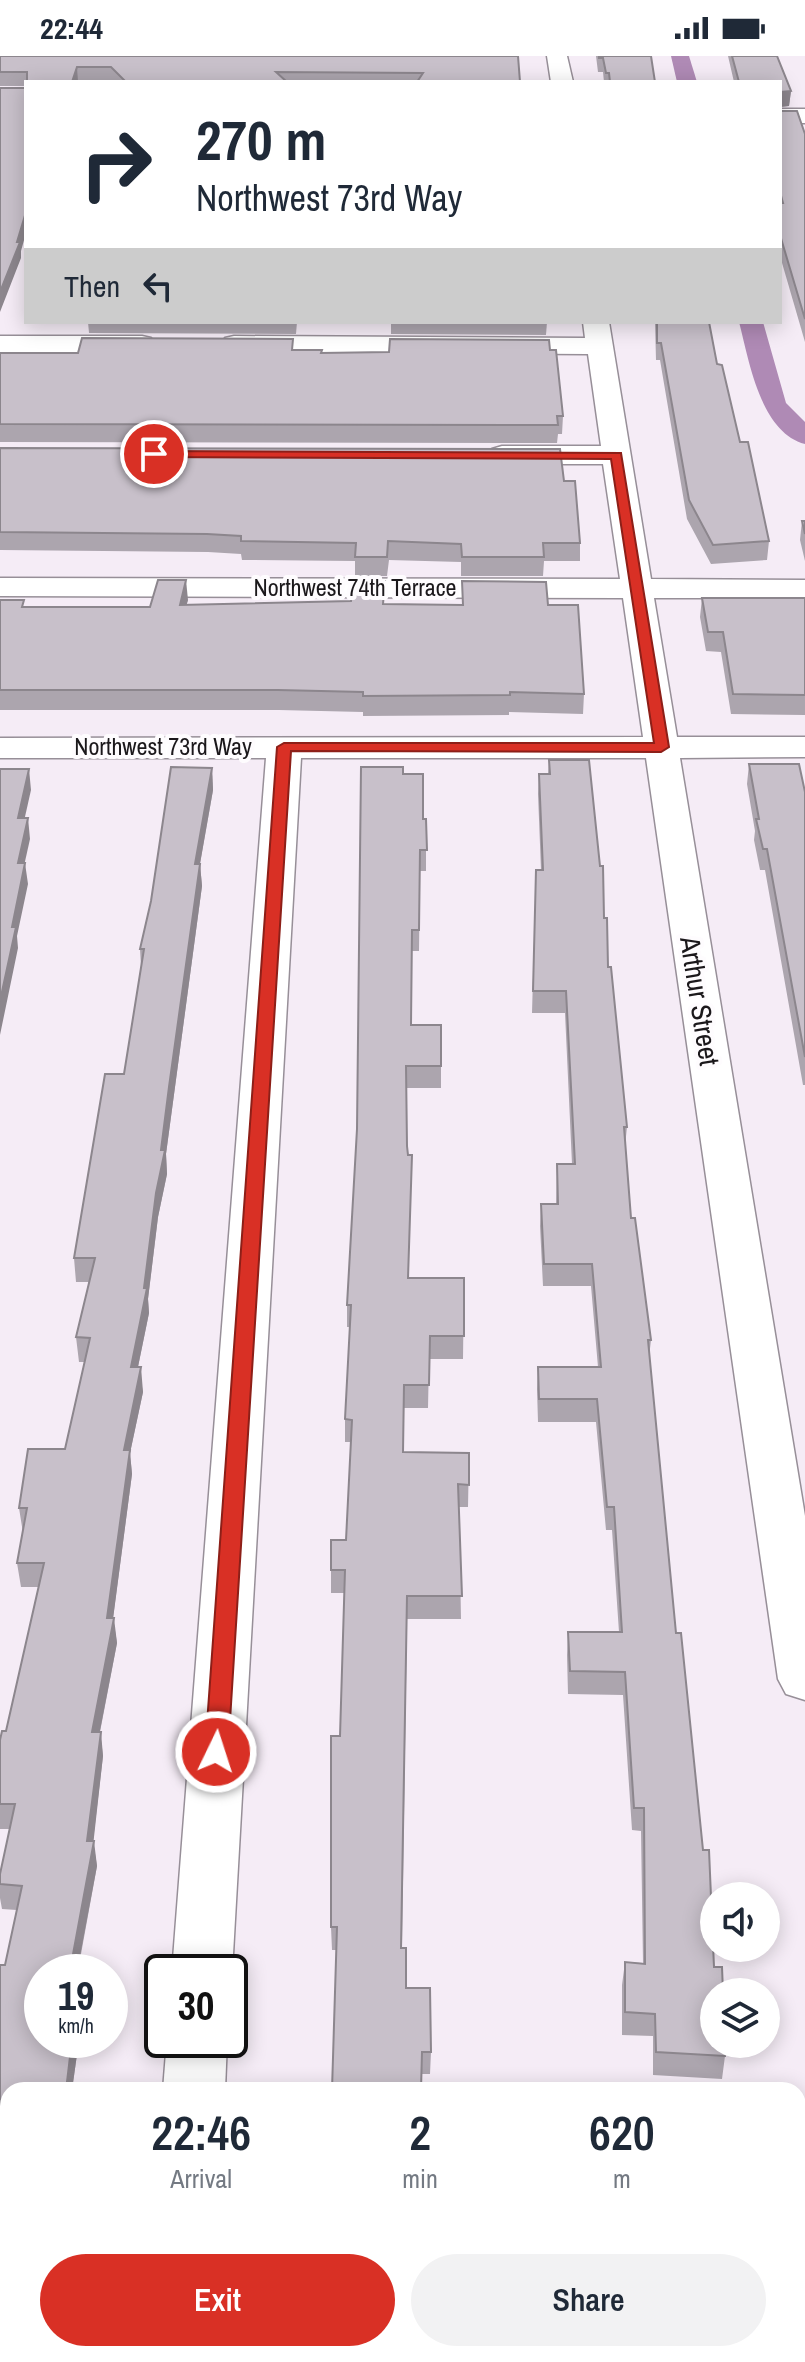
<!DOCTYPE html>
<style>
body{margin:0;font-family:"Archivo Narrow",sans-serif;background:#f2f2f3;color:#1f2937;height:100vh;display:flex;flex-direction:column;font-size:30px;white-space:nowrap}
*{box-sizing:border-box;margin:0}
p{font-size:26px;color:#747a83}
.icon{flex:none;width:44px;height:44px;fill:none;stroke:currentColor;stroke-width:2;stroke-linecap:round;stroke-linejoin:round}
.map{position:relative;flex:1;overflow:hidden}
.panel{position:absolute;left:0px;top:2026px;width:806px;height:280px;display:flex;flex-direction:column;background:#fff;border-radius:24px 24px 0 0;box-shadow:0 4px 20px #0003}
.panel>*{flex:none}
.banner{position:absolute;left:24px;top:24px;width:758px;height:244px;border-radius:0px;box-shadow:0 4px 20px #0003;background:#fff;color:#1f2937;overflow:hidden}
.buttons{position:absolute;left:700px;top:1826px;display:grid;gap:16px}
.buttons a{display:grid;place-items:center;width:80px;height:80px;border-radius:50%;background:#fff;box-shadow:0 4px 20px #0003;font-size:40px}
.speed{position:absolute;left:24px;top:1898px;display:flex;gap:16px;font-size:40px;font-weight:700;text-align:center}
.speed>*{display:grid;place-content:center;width:104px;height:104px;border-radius:50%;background:#fff;box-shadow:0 4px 20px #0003;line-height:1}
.speed small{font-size:20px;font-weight:400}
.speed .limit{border:4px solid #111;border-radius:12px;background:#fff;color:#111}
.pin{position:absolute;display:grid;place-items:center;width:68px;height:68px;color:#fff;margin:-34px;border:4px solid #fff;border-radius:50%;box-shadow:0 2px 8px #0007}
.me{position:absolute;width:88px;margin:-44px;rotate:4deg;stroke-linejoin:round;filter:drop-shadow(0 0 6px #0008)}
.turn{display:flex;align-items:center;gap:28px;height:168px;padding:0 40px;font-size:36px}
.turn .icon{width:104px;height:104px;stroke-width:2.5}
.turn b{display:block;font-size:56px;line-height:68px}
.then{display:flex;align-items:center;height:76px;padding:0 40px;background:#0003;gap:16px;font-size:30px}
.eta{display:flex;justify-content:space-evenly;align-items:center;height:136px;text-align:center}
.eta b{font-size:48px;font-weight:600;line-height:56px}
.cta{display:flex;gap:16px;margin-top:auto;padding:16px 40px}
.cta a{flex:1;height:92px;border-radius:48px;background:#d93025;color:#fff;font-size:32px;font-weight:600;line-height:92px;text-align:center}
.cta a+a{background:#f2f2f3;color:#1f2937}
.status{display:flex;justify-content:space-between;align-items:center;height:56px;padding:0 40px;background:#fff;direction:ltr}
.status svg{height:22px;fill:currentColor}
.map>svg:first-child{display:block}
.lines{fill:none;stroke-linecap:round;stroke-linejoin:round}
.canal{fill:#af8ab5;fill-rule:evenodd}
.minor-casing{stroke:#978f98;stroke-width:3}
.minor{fill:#fff;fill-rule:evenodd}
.wall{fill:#aca5ae}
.shaded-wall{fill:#8c868d}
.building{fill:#c8c0ca;stroke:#8c868d;stroke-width:2}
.route{fill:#d93025;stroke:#8d1f18;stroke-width:2}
.labels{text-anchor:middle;stroke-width:8;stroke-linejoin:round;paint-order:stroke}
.far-street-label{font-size:24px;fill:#1b181b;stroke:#fefcfe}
.street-label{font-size:28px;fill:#1b181b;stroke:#fefcfe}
</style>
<div class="status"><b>22:44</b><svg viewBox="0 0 49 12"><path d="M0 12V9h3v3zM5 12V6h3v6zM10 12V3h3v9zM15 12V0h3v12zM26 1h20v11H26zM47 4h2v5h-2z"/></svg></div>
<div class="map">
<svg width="805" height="2306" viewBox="0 0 805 2306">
<rect width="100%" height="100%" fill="#f5ecf6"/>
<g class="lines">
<g class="canal">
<path d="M671,0H689L697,26H677Z"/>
<path d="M739,266H763L786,347L805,366V388C760,376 749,304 739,266Z"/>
</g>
<g class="minor-casing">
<g id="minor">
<path d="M547,0H567L573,26H551Z"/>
<rect x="780" y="53" width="25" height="14"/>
<path d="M583,266H609L651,523L805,524V542H654L677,681H805V701L680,702L805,1460V1644L786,1638L778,1623L646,702H301L232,1916L230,1920V1916H172L266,702H0V682L643,681L623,542L0,540V522L620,523L603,408H502L492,405L488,399L492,393L502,390H601L588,298L234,296L225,294L221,288L225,282L234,280L585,282Z"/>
<path d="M0,280H142L151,282L155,288L151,294L142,296H0Z"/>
<path d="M167,1984H227L225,2034H163Z"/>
<path d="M0,2262H8V2298H40L37,2306H0Z"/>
<path d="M798,2270H805V2306H457L453,2298H798Z"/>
</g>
</g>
<use href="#minor" class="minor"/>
</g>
<g class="wall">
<path d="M0,0H518L520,26L78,25L26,26V30H0Z"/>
<path d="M596,0H651L655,26H604L603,16H598Z"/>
<path d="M728,0H777L791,35L789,50L780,51V26H734Z"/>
<path d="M780,54L805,78V286L780,200Z"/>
<path d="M88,266H297L296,278L89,277Z"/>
<path d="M391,266H547L546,279L391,278Z"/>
<path d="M655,266H709L717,308L769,485L767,504L711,508L687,463L660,304H656Z"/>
<path d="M293,294L322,297L550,294L563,360L562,378H558L557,387L0,386V297Z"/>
<path d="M0,392L564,425L580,487V505H544L543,520H461V506L389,504L387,520H355V505L242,504L241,498L208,496L0,494Z"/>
<path d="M802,465H805V505L800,484Z"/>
<path d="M462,525L548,549L584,638L583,658L509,656V659L363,660V656L279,654H0V544L24,551H150L188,544L186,549H462Z"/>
<path d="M702,542H805V659L731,658L721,596L706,595L700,561Z"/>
<path d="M549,704L604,862L608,911L627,1071L625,1090L631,1162L651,1284L649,1301L676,1577L725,2000L722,2023L653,2019V1980L622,1979V1929L625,1906L643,1907L641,1775L632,1774L623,1639L568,1638L567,1599L568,1576H619L612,1474H606L596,1366H538L537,1333L538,1311H598L591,1230H543L540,1170L541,1148H556L557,1108H572L565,957H532L536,814H541L538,738L539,718H548Z"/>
<path d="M749,708L805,736V1029H803L765,814H760L754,784L755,775L747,728Z"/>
<path d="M212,712L213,734L200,808L202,830L166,1098L167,1118L158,1161L148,1243L149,1257L138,1311L143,1336L130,1397L132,1418L113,1562L117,1587L100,1676L103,1700L93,1785L97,1810L79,1909H82L83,1916H42L79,1984L72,2034H8V2162H0V1909H5L17,1854L2,1853L0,1842V1818L10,1773H0V1684L6,1675L39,1531H21L17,1507L23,1477L19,1452L65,1393L85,1306H79L76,1281L89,1226H76L74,1202L124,1018L141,910L140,893Z"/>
<path d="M403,718L423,763H426V815H420L419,895H412L411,969H441V1032H406L409,1222H464L463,1303H429L428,1352H404L403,1396L469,1397L468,1451H459L461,1563H407L402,1892L406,1932L431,1996L430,2018H422L336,1894H332L331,1871L340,1680L344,1537H331V1514L346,1484L351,1386H345V1363L350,1271H347V1249Z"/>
</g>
<g class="shaded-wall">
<path d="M77,11L78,26H72Z"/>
<path d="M791,35L789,50L780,51V36Z"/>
<path d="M26,156V177L21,195V202L0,256V236Z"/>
<path d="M186,524L188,544L181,568L180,549Z"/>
<path d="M212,712L213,734L196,830L195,808Z"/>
<path d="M29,713L31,734L20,783L18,762Z"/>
<path d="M28,762L30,783L20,828L18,807Z"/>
<path d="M25,807L28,828L17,880L18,892L0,979V945L12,871Z"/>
<path d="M200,808L202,830L166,1098L167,1118L158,1161L148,1243L149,1257L133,1335L131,1311L144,1232L169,1031Z"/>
<path d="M141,1311L143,1336L130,1397L132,1418L110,1586L114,1562L117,1587L95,1700L92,1676L107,1562L124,1394Z"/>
<path d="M101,1676L103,1700L93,1790L94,1785L97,1810L77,1916L71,1909Z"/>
<path d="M72,1984H79L72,2034H66Z"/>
</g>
<g class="building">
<path d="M0,0H518L520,26H417L423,17L276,16L287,26H126L111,11H77L72,26H27V16H0Z"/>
<path d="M599,0H651L655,26H610L609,17H606L603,2H599Z"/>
<path d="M732,0H777L791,35L780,36V26H739Z"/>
<path d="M0,32H26V156L17,186H20L0,236Z"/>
<path d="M780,54L781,55H797L805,78V263L780,179V147H783L780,136Z"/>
<path d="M657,266H709L717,308L722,309L740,386H748L769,485L713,489L689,444L661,287H657Z"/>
<path d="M82,282L293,283L292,294H322L321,297L389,296L390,283L549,284L550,294H556L563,360H557L558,369L0,368V297H78Z"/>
<path d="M0,392L560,393L564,425H575L580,487H543L544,501H462L461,488L388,485L387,501H355L356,487L241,485V480L207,478L0,476Z"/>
<path d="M802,465H805V478Z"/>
<path d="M158,524H186L180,549L351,545L353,525H385L383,548L463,549L462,525L546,526L548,549H578L584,638L510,636V639L363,640V636L278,634H0V544H24L22,551H150Z"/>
<path d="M702,542H805V639L733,638L723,576H708Z"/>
<path d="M549,704H589L600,810H603L604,862H607L608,911H611L627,1071H624L631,1162H635L651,1284H648L676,1577H681L703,1794H709L714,1911H722L723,1936H714V1988H725V2000L656,1996L655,1958L625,1956V1906L645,1908L644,1752H634L625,1616L570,1615L568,1576H622L614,1451H607L597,1343H539L538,1311H601L592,1208H544L541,1148H558L557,1108H575L566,935H533L536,814H543L539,718H550Z"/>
<path d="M749,708H799L805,736V1001L767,793H763L756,763H759Z"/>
<path d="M171,711L212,712L195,808H200L169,1031L161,1094H165L156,1137L144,1232H147L131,1311H141L124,1394H130L107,1562H114L92,1676H101L87,1785H94L71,1909H82L81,1916H42V1984H72L66,2034H8V2138H0V1909H5L22,1830L0,1828V1818L15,1748H0V1684L2,1675H6L44,1507H17L27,1452H19L28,1393H65L90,1282L76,1281L95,1202H74L105,1018H124L144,893H140L151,845Z"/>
<path d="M361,711H403V718H423V763H426L427,794H420L419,874H412L411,969H441V1010H406L407,1090L408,1099H412L408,1222H464V1280H430L429,1329H404L403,1396L469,1397V1429L458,1428L462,1540H407L401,1892H406V1932H430L431,1996H422L421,2034H332L337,1871H331V1680H340L345,1514H331V1484H346L352,1364L345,1363L351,1249H347L357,1073Z"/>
<path d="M0,713H29L18,762H28L18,807H25L12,871H16L0,945Z"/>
</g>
<path class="route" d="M154,395L621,397L669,691L661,696L291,695L228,1696L224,1702L216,1705L208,1702L205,1696L277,691L284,687H654L611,403L150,401L148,398Z"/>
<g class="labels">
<g class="far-street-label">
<text x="355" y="540">Northwest 74th Terrace</text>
<text x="163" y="699">Northwest 73rd Way</text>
</g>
<g class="street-label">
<text transform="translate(700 945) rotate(81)" y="10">Arthur Street</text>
</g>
</g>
</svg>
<div class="buttons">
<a><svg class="icon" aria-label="sound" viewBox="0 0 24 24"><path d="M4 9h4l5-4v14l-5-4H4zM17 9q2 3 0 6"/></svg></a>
<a><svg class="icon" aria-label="layers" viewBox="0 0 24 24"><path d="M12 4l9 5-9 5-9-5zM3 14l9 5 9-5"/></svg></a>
</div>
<div class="speed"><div>19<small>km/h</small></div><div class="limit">30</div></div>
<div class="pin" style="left:154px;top:398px;background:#d93025"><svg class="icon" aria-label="arrive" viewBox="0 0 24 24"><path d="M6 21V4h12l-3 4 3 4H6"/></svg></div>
<svg class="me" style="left:216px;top:1696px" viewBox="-20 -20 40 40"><circle r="17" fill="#d93025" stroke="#fff" stroke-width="3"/><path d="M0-11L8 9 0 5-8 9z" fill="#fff"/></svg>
<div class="banner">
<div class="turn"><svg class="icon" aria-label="right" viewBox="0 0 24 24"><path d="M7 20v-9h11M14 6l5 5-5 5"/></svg><div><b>270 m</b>Northwest 73rd Way</div></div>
<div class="then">Then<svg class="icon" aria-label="left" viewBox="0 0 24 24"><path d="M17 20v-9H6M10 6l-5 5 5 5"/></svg></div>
</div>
<section class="panel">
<div class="eta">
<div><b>22:46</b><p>Arrival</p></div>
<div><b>2</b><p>min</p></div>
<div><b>620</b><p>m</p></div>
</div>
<div class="cta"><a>Exit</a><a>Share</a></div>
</section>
</div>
